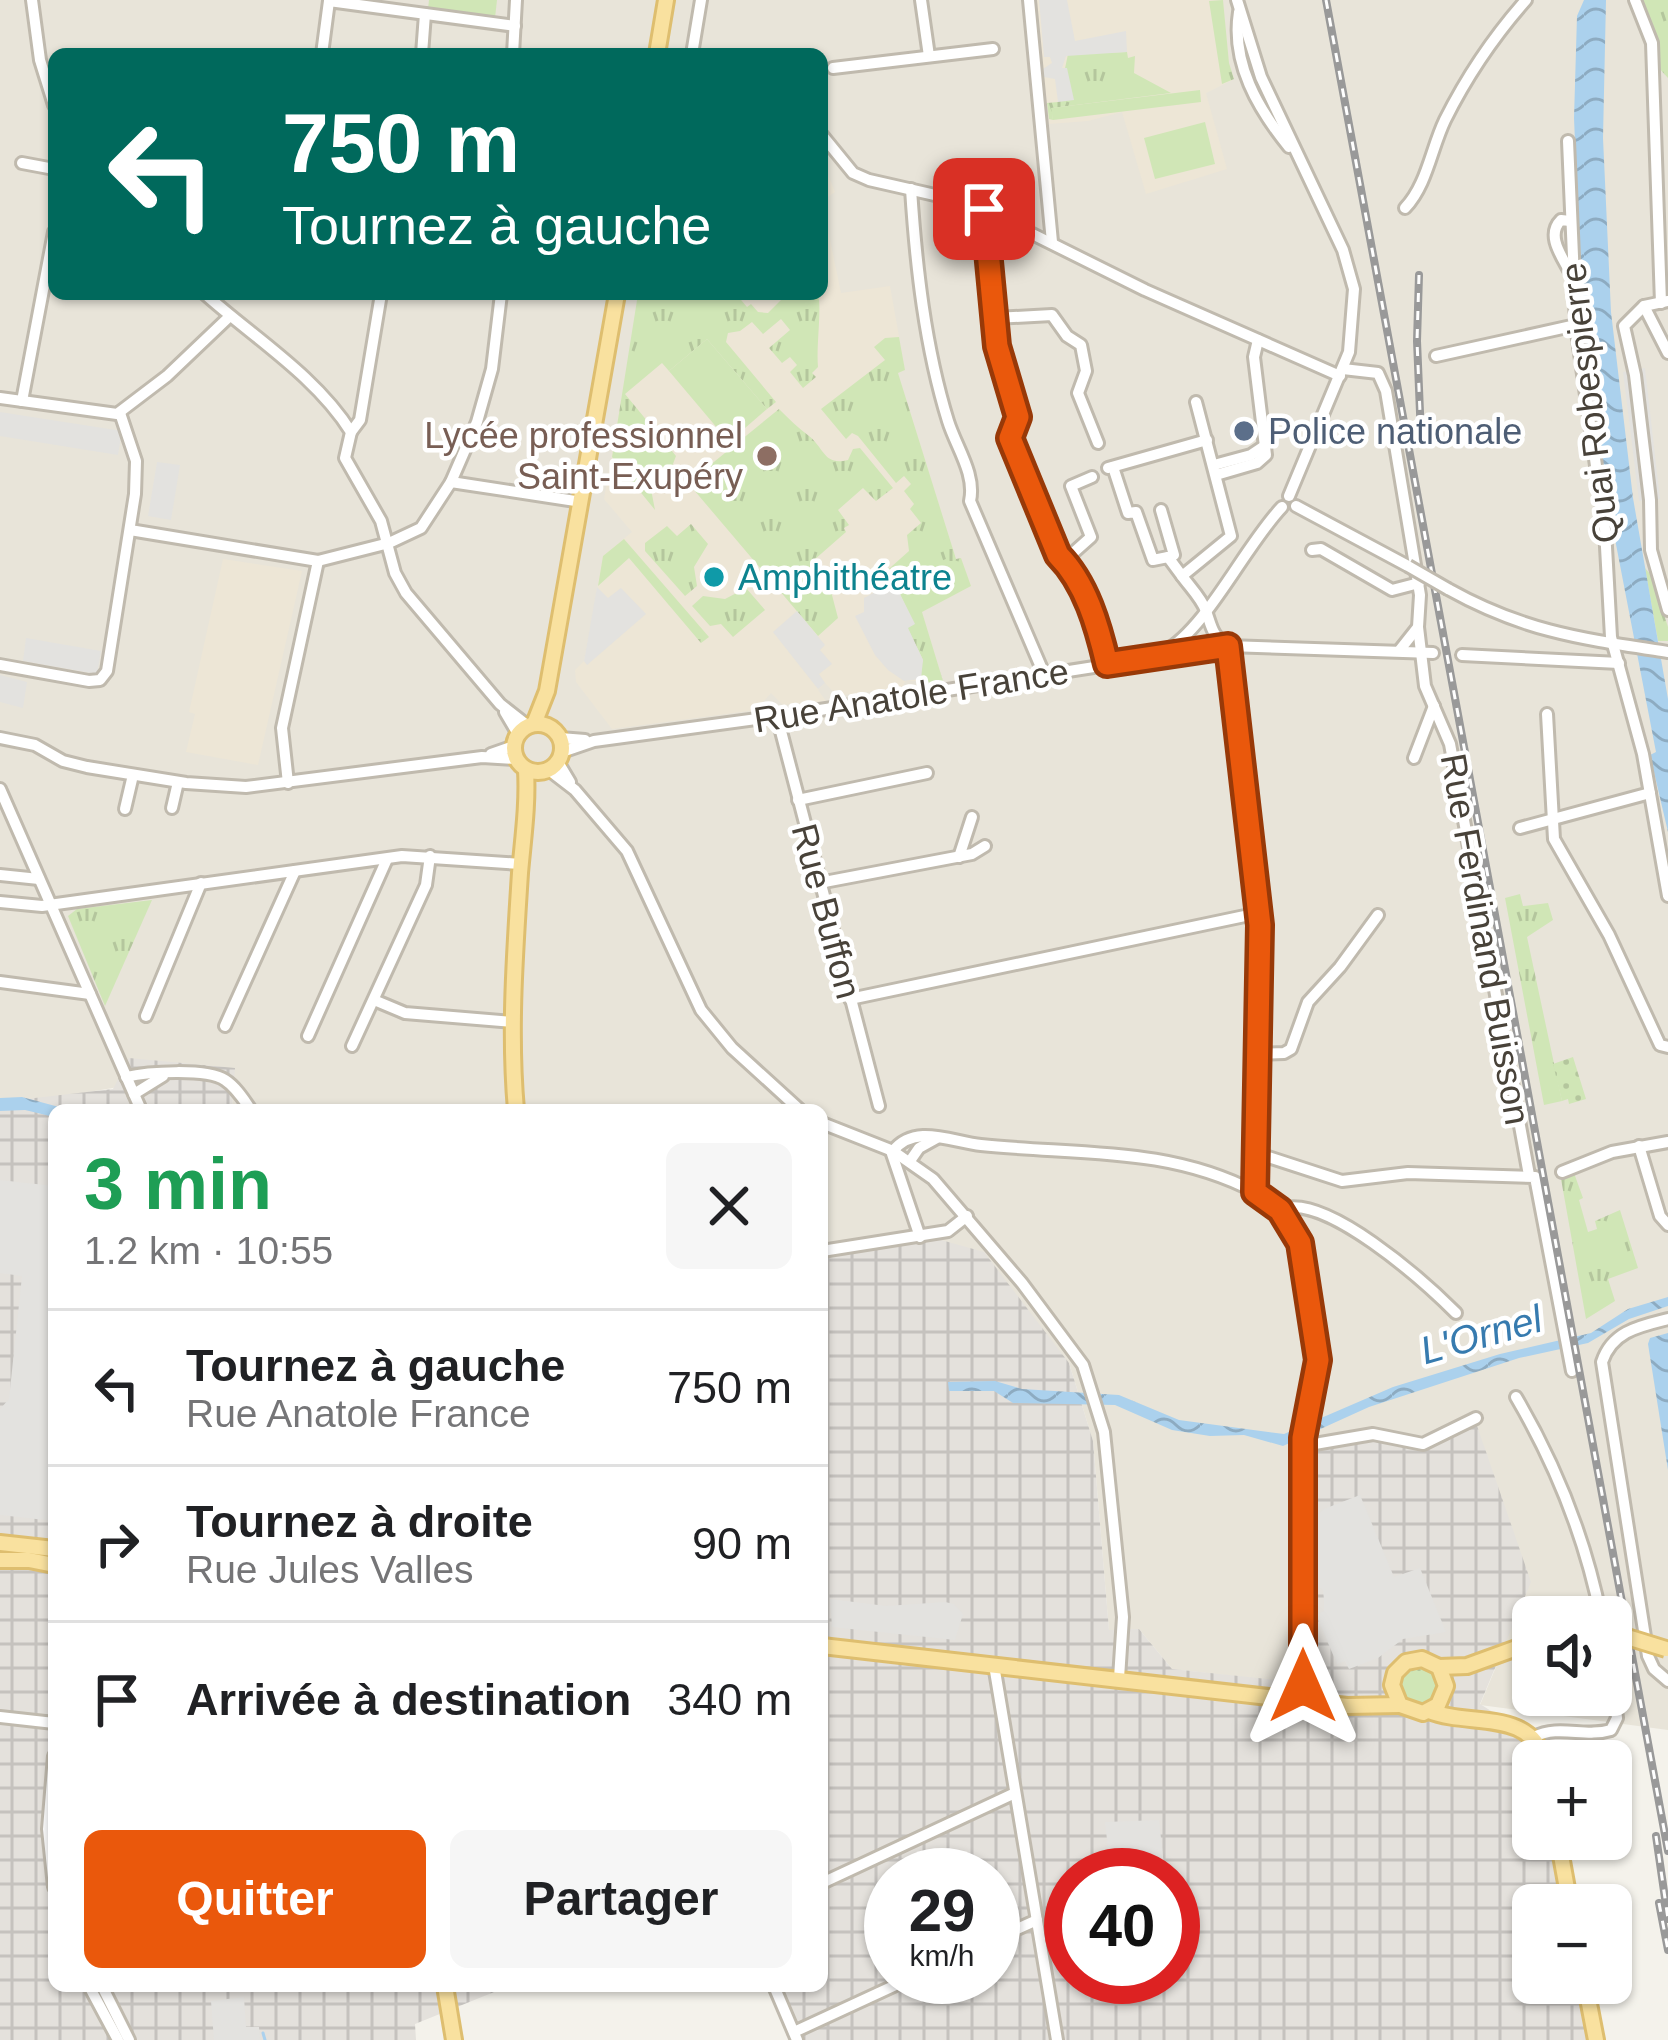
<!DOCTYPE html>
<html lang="fr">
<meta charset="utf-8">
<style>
body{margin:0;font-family:Arial,sans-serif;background:#f6f6f6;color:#202124;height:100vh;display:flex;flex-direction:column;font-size:45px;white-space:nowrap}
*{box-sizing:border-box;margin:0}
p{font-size:39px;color:#757577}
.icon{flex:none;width:66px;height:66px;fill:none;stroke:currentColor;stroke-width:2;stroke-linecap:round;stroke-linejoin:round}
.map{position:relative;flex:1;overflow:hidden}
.side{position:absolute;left:48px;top:1104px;width:780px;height:888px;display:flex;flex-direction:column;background:#fff;border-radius:18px;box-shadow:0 3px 9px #0004}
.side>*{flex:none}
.hud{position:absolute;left:48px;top:48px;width:780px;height:252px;border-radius:18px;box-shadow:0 3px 9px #0004;background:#00695c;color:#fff;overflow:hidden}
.tools{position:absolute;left:1512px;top:1596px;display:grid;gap:24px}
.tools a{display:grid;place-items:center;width:120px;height:120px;border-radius:18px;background:#fff;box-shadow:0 3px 9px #0004;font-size:60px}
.speed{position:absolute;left:864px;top:1848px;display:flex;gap:24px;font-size:60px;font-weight:700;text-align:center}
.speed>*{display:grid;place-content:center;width:156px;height:156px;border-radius:50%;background:#fff;box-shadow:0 3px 9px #0004;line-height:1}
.speed small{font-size:30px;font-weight:400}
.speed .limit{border:18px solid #d22;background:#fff;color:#111}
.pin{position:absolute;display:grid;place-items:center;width:102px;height:102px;color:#fff;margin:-51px;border-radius:24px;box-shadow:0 6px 18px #0006}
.me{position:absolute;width:132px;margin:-66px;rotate:0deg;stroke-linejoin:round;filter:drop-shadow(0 0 9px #0008)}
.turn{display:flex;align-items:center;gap:42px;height:252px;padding:0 36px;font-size:54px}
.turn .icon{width:156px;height:156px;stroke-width:2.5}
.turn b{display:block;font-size:84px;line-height:102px}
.round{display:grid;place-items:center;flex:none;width:126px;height:126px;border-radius:18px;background:#f6f6f6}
.overview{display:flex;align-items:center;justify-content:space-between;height:204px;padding:0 36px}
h1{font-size:72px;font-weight:700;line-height:90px;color:#1e9e55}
.action{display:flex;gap:24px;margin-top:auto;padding:24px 36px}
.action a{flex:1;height:138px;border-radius:18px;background:#ea580c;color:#fff;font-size:48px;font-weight:700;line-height:138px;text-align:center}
.action a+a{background:#f6f6f6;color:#202124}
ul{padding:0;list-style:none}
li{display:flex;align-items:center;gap:36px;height:156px;padding:0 36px;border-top:3px solid #e0e0e0}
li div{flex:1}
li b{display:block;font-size:45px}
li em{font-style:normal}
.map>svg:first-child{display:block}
.residential{fill:#e8e4d9;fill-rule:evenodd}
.industrial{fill:url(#industrial-grid);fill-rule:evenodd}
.education{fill:#ede6d6}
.grass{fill:url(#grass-tufts)}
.garden{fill:url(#garden-dots)}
.pitch{fill:#d0e6b6}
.parking{fill:#e3e2df}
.water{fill:url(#water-waves)}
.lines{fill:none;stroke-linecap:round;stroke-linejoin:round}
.stream{stroke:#abd1ed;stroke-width:3}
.minor-casing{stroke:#c0baae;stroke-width:16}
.major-casing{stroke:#debe6f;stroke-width:20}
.minor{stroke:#fff;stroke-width:10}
.major{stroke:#f9e19f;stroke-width:14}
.rail-casing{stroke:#999;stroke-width:8}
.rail{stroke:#fff;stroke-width:3;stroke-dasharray:9;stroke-linecap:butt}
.minor-bridge-casing{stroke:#c0baae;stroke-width:16;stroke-linecap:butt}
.major-bridge-casing{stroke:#debe6f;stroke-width:20;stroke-linecap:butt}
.minor-bridge{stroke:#fff;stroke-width:10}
.major-bridge{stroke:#f9e19f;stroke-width:14}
.route-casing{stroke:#983908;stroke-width:30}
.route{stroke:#ea580c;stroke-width:21}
.service-dot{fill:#5c6f8a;stroke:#fff;stroke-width:4.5}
.education-dot{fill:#8d6e63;stroke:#fff;stroke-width:4.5}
.culture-dot{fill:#0f9aa8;stroke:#fff;stroke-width:4.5}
.labels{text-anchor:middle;stroke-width:9;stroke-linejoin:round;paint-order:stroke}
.street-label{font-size:36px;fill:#484239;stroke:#fff}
.service-label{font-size:36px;fill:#4e5e75;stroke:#fff;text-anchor:start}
.education-label{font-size:36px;fill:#785e54;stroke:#fff;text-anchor:end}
.culture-label{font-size:36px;fill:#0d838f;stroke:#fff;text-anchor:start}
.water-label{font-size:39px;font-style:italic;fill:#377baf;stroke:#fff}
</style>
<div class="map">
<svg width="1668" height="2040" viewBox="0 0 1668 2040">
<defs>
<pattern id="industrial-grid" width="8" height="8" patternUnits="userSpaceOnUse" patternTransform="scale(3)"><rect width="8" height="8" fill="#e4e1dc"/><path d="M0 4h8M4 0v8" fill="none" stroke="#c5c2be"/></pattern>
<pattern id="grass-tufts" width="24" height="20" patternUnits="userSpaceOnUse" patternTransform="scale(3)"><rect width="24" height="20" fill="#d0e6b6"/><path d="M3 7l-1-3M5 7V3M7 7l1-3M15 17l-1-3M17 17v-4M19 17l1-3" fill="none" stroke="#b4c69d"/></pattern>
<pattern id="garden-dots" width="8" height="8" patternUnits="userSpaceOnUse" patternTransform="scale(3)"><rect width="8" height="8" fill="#d0e6b6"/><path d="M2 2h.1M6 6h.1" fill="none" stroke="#b4c69d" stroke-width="1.8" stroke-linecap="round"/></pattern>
<pattern id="water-waves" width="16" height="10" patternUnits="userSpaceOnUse" patternTransform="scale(3)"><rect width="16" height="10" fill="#abd1ed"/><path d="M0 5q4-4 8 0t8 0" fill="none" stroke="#8dabc1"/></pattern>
</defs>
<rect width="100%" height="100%" fill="#f4f2eb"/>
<path class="residential" d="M0,0H1668V1730L1480,1705L1498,1662L1295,1683L1172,1669L1139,1629L1109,1631L1093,1441L1069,1363L909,1231L822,1244V1110H232L234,1068L52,1098L0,1102ZM54,54H822V294H54ZM1533,1617H1611V1695H1533Z"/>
<g class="industrial">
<path d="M129,1058L235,1068L232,1110H54V1986H509L415,2024L416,2040H0V1102L113,1089Z"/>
<path d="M909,1231L984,1252L1069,1363L1093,1441L1109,1630L1139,1629L1172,1669L1295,1682L1294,1443L1337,1437L1417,1441L1474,1417L1531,1582L1480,1704L1529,1735L1534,1761L1533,1839H1548L1561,1905H1533V1983H1576L1587,2040H791L767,1986H822V1244ZM891,1875H993V1977H891ZM1071,1875H1173V1977H1071Z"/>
</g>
<g class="education">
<path d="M1036,0H1223L1229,63L1234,79L1206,93L1227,169L1146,194L1122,112L1088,121L1049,124Z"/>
<path d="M822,160L835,192L822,201L841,293L890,286L905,370L898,373L956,559L961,558L971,586L922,612L943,681H905L903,687L837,696L825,683L818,690L826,701L783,705L771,693L756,710L612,729L576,682L575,670L584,661L603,556L632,532L604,499L639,294H822Z"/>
<path d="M223,559L302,571L258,765L186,752L195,714L189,712Z"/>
</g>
<g class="grass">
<path d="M429,0H497L495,18L428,9Z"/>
<path d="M1223,0L1229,63L1234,79L1222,84L1209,1Z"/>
<path d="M1639,0H1668V78L1658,67L1656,35Z"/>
<path d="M1127,52L1128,58L1135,56L1134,73L1171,93L1052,108L1053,120L1049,119L1047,103L1058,102L1068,54Z"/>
<path d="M638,294H736L747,307L751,304L758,312L768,313L787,294H818C822,308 816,347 818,367L812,373L816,377L803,388L790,372L797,365L790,357L782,363L769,348L790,330L781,319L763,334L752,322L740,331L728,333L726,342L776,402L767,409L707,339L669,371L662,363L625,394L676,456L668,477L655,473L649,479L655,510L612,457Z"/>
<path d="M899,337L905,370L898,373L956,559L961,558L971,586L922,612L943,681L923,683L919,674L923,660L907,627L914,624L894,582L885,587L882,575L909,551L907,535L921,523L910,509L914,504L904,491L911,484L904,476L896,483L858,436L852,433L846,439L821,409L885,360L874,347L885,338Z"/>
<path d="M779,409C789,419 798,428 809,436C825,449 824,466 848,460L853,449L860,448L893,488L876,501L863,488L838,510L849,525L844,528L846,532L814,560L827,576L838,618L818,636L688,483Z"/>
<path d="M691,524L708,544L694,567L697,586L685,596L645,551V543L667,526L677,536Z"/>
<path d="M624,539L709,637L701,643L629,558L598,586L603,556Z"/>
<path d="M1645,568L1651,575L1668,627V641H1658Z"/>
<path d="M746,588L765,610L733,637L721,624L710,626L692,606L703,596L725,599Z"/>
<path d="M1520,894L1523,906L1548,903L1553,920L1527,937L1562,1101L1544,1105L1505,898Z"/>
<path d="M152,900L105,1006L68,916L77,909Z"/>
<path d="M1574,1173L1583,1198L1579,1200L1588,1232L1597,1229L1595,1221L1620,1210L1638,1268L1608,1279L1615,1301L1586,1319L1561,1179Z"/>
<circle cx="1419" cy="1686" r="20"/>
</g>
<path class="garden" d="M1573,1057L1586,1099L1569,1104L1568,1099L1562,1101L1553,1064Z"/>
<g class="pitch">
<path d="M1200,90L1201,102L1053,120L1051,108Z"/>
<path d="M1205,122L1215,164L1155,179L1144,138Z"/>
<path d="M707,339L767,409L729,442L669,371Z"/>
<path d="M948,558L959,582L912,603L901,579Z"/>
</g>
<g class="parking">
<path d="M1039,0H1067L1075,41L1126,31L1127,52L1066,56L1062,68H1067L1074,100L1058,102L1055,79L1044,77L1043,69L1052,63L1050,57H1044Z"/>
<path d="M1645,368L1660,499L1639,501L1623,372Z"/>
<path d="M0,412L122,431L118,455L0,436Z"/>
<path d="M157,462L180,465L171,520L148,516Z"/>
<path d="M894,582L915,624L908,628L923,660L921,679L904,681L888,670L875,655L855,616L864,612V598Z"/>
<path d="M597,587L608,598L621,588L646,614L587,665L584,661Z"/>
<path d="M797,611L825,645L820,650L832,664L819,674L825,683L818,689L773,632Z"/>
<path d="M26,638L101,651L97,674L23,661Z"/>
<path d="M0,675L27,682L23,708L0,702Z"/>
<path d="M0,1180L54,1186V1521L0,1515V1409L9,1399L22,1276L0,1273Z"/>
<path d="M1360,1495L1394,1577L1420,1568L1446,1632L1403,1639L1378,1658L1349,1669L1345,1661L1337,1664L1316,1615L1324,1611V1600L1323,1590L1316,1585L1312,1520L1324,1509Z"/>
<path d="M830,1599L886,1606L945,1602L954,1604L963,1614L955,1640L832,1627Z"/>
<path d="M1159,1820L1165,1875H1111L1105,1822Z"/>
<path d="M244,1997L246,2027H259L260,2040H214L211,2001Z"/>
</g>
<g class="water">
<path d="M1584,0H1606L1603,138L1611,312L1633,498L1668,699V832L1650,755L1656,752L1604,482L1582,309L1574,118L1577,16Z"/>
<path d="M22,1097L70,1110H54V1117L25,1110L0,1111V1098Z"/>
<path d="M1668,1297V1306L1629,1319L1588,1343L1519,1358L1369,1407L1283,1446L1244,1435L1210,1436L1172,1430L1115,1405L1013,1403L994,1391H949L948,1382L995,1381L1022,1389L1119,1395L1179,1420L1284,1434L1393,1387L1500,1354L1591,1333L1628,1309Z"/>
<path d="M1668,1333V1470L1648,1344L1650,1338Z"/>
</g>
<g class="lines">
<path class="stream" d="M263,2033L265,2040"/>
<g class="minor-casing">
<g id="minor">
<path d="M32,0L40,60L54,105"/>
<path d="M921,0L929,56"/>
<path d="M1029,0L1052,242"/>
<path d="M1237,0L1261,77L1343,250L1354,289L1349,352L1289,496"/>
<path d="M1635,0L1652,43L1661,303"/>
<path d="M1239,12C1231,63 1258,109 1289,147"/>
<path d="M322,54L329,1L515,26"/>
<path d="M422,54L425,14"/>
<path d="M513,54L516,0"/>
<path d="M692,54L701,0"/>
<path d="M833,68L993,49"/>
<path d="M822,135L853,173L869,180L970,203L1145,290L1340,376"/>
<path d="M1568,141L1576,325L1605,529L1611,637L1643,754L1668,896"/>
<path d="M22,163L54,169"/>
<path d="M911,189C916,266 925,347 948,421C956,447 976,474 970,501L1044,674"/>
<path d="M1405,208C1427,185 1431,149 1445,120C1466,78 1495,35 1526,0"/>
<path d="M984,209L997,346L1018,417L1010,438L1058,555C1086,582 1098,627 1107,664"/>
<path d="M1570,221L1561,220C1546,235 1561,255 1570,272"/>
<path d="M205,294C253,337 316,376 351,432L345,458L381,521L395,573L406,593L500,704L528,726"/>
<path d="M1668,301L1644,306L1624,326L1635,375L1650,500L1651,550L1668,610"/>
<path d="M1644,306L1668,353"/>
<path d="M995,318L1052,315L1067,336L1081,345L1086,371L1078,393L1098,443"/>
<path d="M1436,356L1576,325"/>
<path d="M1343,369L1378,373L1386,391L1420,595L1418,627L1399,651"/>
<path d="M0,398L117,414L167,376L230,316"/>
<path d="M22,401L54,232"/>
<path d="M1196,402L1231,536L1182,576C1190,587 1202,599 1206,611C1212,628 1212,636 1228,646L1433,653"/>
<path d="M351,432L360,420L381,294"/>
<path d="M1214,465L1251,455L1266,445"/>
<path d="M1113,467L1128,513L1136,512L1153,560L1168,557"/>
<path d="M1108,468L1207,440"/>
<path d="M1216,475L1257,463L1266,455L1254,357L1258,340"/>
<path d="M451,482L582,502"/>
<path d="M1296,506L1408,566"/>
<path d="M1161,510L1174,555L1168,557L1182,576"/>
<path d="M130,530L318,561L389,543L421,528L451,482L477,422L492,369L501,294"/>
<path d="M1312,550L1321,549L1392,590L1419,583"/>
<path d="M1064,561L1091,537L1071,486L1092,477"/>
<path d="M1448,589C1525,632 1583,639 1668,652"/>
<path d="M1418,627L1425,686L1450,744L1529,1175"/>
<path d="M1164,652C1208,627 1244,547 1282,507"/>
<path d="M1462,655L1619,663"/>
<path d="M0,665L89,681L100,680L107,671L135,494L136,461L120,413"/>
<path d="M505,712L518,734"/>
<path d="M1547,714L1554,839L1609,935L1660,1045L1668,1047"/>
<path d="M777,716L879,1106"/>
<path d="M0,738L35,745L63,761L87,767L186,783L246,787L482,757L516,759"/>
<path d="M560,738L585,740"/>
<path d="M562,752L594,741L794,714L1228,646L1260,924L1256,999L1259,1154L1255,1192L1280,1210L1300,1243L1318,1360L1303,1438V1701"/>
<path d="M491,754L514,746"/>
<path d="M1414,758L1434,706"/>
<path d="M558,762L570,782"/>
<path d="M549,770L575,790L627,851L701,1010L732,1048L800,1110"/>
<path d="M288,783L282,728L318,561"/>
<path d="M0,789L141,1110"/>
<path d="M798,800L927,773"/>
<path d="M172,808L178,782"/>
<path d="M125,809L133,775"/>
<path d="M1520,828L1650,793"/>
<path d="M959,857L972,817"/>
<path d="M0,875L39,879"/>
<path d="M819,883L972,854L985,846"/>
<path d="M0,902L42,906L402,856L521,864"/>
<path d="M0,982L90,994"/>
<path d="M850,999L1259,913"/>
<path d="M374,1000L405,1013L513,1022"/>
<path d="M146,1016L201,883"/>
<path d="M225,1026L295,871"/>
<path d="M308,1036L387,859"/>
<path d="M352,1046L426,885L430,856"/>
<path d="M1258,1054L1284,1053L1291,1049L1308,1002L1340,967L1378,915"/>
<path d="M126,1077C147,1072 207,1068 225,1080C236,1087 244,1100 251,1110"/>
<path d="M134,1094L163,1076"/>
<path d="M822,1123L893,1151L933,1179L1022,1283L1083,1365L1104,1432L1123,1617L1119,1678"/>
<path d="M1639,1146L1660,1216L1668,1225"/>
<path d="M891,1151L920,1237"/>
<path d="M893,1151C915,1123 952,1142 981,1145C1075,1155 1168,1146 1255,1192"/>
<path d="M1259,1154L1342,1181L1408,1173L1535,1177L1572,1371"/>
<path d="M910,1161L919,1148L937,1138"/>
<path d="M1562,1172L1612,1152L1668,1142"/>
<path d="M1280,1210C1323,1190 1426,1283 1456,1313"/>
<path d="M822,1251L948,1231L967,1216"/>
<path d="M1668,1319C1640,1326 1612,1331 1602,1362L1648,1656L1654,1669L1668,1681"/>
<path d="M1516,1397C1557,1467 1585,1537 1601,1617"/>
<path d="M1303,1446L1373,1434L1423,1444L1476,1418"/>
<path d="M994,1665L1057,2040"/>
<path d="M0,1717L54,1723"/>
<path d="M1534,1737C1559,1724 1585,1738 1611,1730L1617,1718L1611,1670"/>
<path d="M54,1756L48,1829L54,1887"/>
<path d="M822,1883L1015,1793"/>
<path d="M993,1940L1037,1920"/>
<path d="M89,1986L118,2040"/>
<path d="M102,1986L129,2040"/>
<path d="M774,1986L797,2040"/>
<path d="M794,2032L913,1977"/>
</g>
</g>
<g class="major-casing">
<g id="major">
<path d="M657,54L666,0"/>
<circle cx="538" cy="748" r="24"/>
<path d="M534,724L547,691L617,294"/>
<path d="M516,1110C509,1031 515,952 520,873C523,838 528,805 526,770"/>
<path d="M0,1543L54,1549"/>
<path d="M0,1560H29L54,1565"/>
<path d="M822,1646L1347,1706L1400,1705"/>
<path d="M1439,1667L1446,1686L1438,1705L1423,1713L1400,1705L1392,1685L1395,1673L1406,1662L1422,1659L1439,1667L1467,1666L1533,1642"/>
<path d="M1429,1711C1469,1727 1531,1708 1544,1761"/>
<path d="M1558,1839L1570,1905"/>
<path d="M1585,1983L1596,2040"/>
<path d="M445,1986L454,2040"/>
</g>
</g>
<use href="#minor" class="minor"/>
<use href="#major" class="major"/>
<g class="rail-casing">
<g id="rail">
<path d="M1326,0L1668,1851"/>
<path d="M1419,275L1417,341L1421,436"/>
<path d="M1656,1836L1668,1919"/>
<path d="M1659,1903L1668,1950"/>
</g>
</g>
<use href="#rail" class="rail"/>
<g class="minor-bridge-casing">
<path id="minor-bridge" d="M1408,566L1448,589"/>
</g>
<g class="major-bridge-casing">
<path id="major-bridge" d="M1611,1632L1666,1649"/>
</g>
<use href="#minor-bridge" class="minor-bridge"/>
<use href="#major-bridge" class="major-bridge"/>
</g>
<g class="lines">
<g class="route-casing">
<path id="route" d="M984,209L997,346L1018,417L1010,438L1058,555C1086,583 1098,626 1107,664L1228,646L1260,925L1255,1192L1280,1210L1300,1243L1318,1360L1303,1438V1686"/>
</g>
<use href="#route" class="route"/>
</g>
<circle class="service-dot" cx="1244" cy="431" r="12"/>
<circle class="education-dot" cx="767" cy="456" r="12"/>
<circle class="culture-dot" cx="714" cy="577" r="12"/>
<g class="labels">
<g class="street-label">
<text transform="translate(1589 403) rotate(-97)" y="13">Quai Robespierre</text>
<text transform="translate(911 695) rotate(-9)" y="13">Rue Anatole France</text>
<text transform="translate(827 911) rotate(75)" y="13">Rue Buffon</text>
<text transform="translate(1486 939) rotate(80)" y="13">Rue Ferdinand Buisson</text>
</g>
<g class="service-label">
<text x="1268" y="444">Police nationale</text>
</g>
<g class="education-label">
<text x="743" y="448">Lycée professionnel<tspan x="743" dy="41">Saint-Exupéry</tspan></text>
</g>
<g class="culture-label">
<text x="738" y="590">Amphithéatre</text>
</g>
<g class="water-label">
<text transform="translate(1481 1334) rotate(-16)" y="14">L'Ornel</text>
</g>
</g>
</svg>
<div class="tools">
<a><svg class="icon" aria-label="sound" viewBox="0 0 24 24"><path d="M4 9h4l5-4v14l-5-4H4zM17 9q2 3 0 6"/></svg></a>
<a>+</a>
<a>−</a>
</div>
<div class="speed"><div>29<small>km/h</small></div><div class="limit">40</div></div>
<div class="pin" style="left:984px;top:209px;background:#d93025"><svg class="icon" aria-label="arrive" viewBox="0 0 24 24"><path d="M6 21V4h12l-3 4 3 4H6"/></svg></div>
<svg class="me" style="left:1303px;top:1686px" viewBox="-20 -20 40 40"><path d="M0-17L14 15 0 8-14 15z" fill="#ea580c" stroke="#fff" stroke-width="4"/></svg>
<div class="hud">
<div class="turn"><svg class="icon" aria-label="left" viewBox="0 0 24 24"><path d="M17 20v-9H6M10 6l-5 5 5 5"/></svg><div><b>750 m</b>Tournez à gauche</div></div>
</div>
<section class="side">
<div class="overview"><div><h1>3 min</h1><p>1.2 km · 10:55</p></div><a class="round"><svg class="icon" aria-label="close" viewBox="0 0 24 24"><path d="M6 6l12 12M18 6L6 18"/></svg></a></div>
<ul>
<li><svg class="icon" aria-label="left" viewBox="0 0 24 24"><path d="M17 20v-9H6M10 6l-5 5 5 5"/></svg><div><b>Tournez à gauche</b><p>Rue Anatole France</p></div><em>750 m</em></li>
<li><svg class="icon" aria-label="right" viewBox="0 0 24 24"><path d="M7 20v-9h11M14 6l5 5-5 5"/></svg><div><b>Tournez à droite</b><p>Rue Jules Valles</p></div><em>90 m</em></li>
<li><svg class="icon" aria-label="arrive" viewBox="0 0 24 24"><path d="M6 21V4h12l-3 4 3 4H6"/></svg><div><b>Arrivée à destination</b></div><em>340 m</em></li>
</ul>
<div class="action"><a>Quitter</a><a>Partager</a></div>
</section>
</div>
